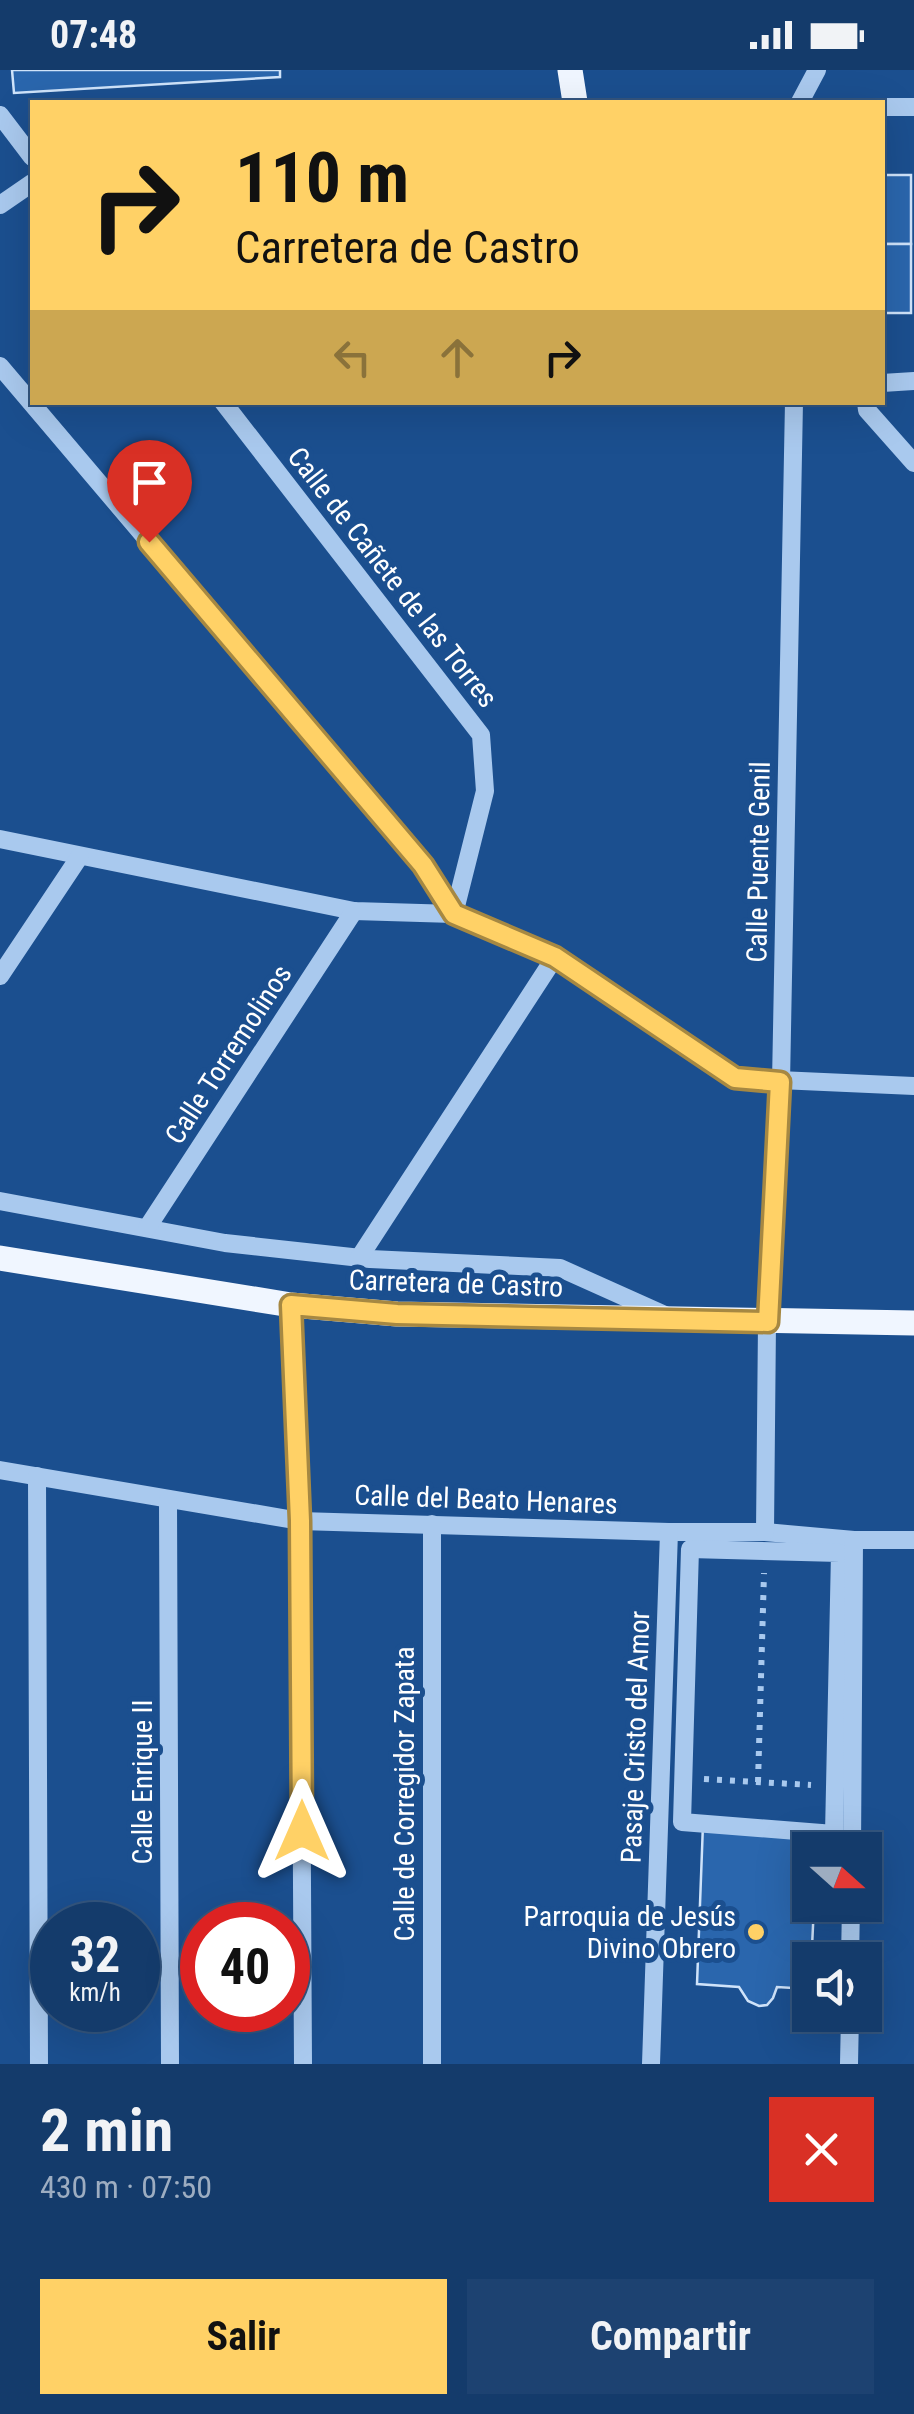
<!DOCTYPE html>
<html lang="es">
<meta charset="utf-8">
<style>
body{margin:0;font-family:"Roboto Condensed",sans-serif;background:#1d4271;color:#f1f3f6;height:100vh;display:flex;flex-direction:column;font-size:38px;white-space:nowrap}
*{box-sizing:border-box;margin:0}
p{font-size:32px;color:#9dadc1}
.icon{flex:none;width:55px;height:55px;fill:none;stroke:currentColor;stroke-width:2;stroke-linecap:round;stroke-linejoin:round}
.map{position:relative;height:1994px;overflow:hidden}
.sheet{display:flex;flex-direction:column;background:#143b6b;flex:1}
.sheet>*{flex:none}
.top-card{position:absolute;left:30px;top:30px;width:855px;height:305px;border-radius:0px;box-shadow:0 10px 40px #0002,0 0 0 2px #33557e;background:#ffd166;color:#111;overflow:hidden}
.needle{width:65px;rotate:111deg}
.fabs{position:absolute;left:792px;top:1762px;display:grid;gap:20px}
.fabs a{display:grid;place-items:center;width:90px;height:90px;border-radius:0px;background:#143b6b;box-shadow:0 10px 40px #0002,0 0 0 2px #33557e;font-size:50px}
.speed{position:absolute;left:30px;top:1832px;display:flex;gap:20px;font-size:50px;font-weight:700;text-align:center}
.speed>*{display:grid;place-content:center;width:130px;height:130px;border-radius:50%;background:#143b6b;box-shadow:0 10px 40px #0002,0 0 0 2px #33557e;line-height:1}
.speed small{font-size:25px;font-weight:400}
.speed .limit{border:15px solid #d22;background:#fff;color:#111}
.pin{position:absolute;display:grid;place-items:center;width:85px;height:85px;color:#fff;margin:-102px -42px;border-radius:50% 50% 50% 0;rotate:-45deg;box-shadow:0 0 10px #0007}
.pin .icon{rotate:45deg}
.me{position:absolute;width:110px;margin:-55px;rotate:0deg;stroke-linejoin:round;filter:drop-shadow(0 0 8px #0008)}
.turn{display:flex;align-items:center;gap:35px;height:210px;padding:0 40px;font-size:45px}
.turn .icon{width:130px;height:130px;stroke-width:2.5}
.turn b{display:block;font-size:70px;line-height:85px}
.lanes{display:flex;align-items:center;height:95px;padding:0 40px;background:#0003;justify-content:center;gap:50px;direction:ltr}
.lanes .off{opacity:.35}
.round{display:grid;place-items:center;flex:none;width:105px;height:105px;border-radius:0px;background:#1d4271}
.overview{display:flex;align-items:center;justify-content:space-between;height:170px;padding:0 40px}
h1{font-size:60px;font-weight:700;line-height:75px}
.cta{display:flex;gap:20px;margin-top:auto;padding:20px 40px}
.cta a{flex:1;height:115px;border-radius:0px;background:#ffd166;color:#111;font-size:40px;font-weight:700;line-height:115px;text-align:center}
.cta a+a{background:#1d4271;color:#f1f3f6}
.status{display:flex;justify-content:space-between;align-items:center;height:70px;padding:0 50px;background:#143b6b;direction:ltr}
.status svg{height:28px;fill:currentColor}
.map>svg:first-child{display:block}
.building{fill:#2a66ad;stroke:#cfe3fa;stroke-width:2.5}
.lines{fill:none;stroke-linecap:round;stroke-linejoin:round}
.path{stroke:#a9c9ee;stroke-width:6;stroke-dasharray:5 8;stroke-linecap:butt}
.minor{stroke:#a9c9ee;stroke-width:18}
.major{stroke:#f0f6ff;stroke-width:25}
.route-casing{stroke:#a68842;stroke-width:25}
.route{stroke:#ffd166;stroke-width:18}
.poi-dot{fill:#ffd166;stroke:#1b4f8f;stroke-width:4}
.labels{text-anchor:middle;stroke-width:10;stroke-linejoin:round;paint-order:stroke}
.street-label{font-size:28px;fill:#fff;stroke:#1b4f8f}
.poi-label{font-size:28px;fill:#fff;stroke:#1b4f8f;text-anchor:end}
</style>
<div class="status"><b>07:48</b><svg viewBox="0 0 49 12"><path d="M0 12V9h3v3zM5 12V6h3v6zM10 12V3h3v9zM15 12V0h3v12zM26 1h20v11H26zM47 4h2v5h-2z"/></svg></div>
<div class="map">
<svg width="914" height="1994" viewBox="0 0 914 1994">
<rect width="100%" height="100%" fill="#1b4f8f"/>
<g class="building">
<path d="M12,0H280V7L14,23Z"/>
<rect x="882" y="105" width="29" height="69"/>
<rect x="882" y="174" width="29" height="69"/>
<path d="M703,1754L816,1764L815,1780H810V1835H814L810,1919L777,1917L773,1928L767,1935L759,1936L748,1931L739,1917L697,1914Z"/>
</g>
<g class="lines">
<g class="path">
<path d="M704,1709L811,1715"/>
<path d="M758,1712L764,1503"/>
</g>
<g class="minor">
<path d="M800,32L817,0"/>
<path d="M882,37H914"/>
<path d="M0,45L32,87"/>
<path d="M0,135L32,113"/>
<path d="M0,296L423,795L454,844L555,887L735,1008L914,1016"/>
<path d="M882,313L914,311"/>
<path d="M866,332L867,340L914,393"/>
<path d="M0,769L354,841L454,844L485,721L481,665L223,332"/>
<path d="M0,906L80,786"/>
<path d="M0,1131L225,1173L370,1189L560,1198L667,1246"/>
<path d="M147,1158L354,841"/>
<path d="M359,1188L555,887"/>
<path d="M291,1235L300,1451L303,1994"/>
<path d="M0,1400L300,1451L669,1462H765L854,1470H914"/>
<path d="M37,1406L39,1994"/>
<path d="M168,1430L170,1994"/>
<path d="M765,1462L767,1252L781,1012L794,332"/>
<path d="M690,1479L840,1483L834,1764L682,1752Z"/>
<path d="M852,1780L854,1470"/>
<path d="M850,1890L851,1835"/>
<path d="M432,1994V1454"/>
<path d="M651,1994L669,1462"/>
<path d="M849,1994L850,1945"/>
</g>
<g class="major">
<path d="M570,0L575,32"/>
<path d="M0,1188L291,1235L397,1244L914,1253"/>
</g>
</g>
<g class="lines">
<g class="route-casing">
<path id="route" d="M149,472L423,795L454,844L555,887L735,1008L780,1012L768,1252L397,1244L291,1235L300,1451L302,1761"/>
</g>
<use href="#route" class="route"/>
</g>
<circle class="poi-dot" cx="756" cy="1862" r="10"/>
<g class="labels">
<g class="street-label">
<text transform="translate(393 507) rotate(52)" y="10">Calle de Cañete de las Torres</text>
<text transform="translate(758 792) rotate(-89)" y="10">Calle Puente Genil</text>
<text transform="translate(228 984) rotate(-57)" y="10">Calle Torremolinos</text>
<text transform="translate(456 1213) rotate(2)" y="10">Carretera de Castro</text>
<text transform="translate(486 1429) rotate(2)" y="10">Calle del Beato Henares</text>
<text transform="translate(635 1667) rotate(-88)" y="10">Pasaje Cristo del Amor</text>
<text transform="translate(142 1712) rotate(-90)" y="10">Calle Enrique II</text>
<text transform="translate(404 1724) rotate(-90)" y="10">Calle de Corregidor Zapata</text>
</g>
<g class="poi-label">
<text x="736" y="1856">Parroquia de Jesús<tspan x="736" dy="32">Divino Obrero</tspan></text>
</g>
</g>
</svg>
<div class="fabs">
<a><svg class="needle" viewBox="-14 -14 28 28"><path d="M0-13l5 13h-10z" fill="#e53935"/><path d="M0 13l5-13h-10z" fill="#9dadc1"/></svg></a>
<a><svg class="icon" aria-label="sound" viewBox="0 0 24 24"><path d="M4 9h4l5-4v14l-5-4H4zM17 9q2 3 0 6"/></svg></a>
</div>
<div class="speed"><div>32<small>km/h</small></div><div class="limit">40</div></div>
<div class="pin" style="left:149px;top:472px;background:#d93025"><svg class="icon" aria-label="arrive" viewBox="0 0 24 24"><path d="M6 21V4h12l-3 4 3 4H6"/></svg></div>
<svg class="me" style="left:302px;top:1761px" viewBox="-20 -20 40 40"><path d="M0-17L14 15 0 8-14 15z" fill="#ffd166" stroke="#fff" stroke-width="4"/></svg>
<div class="top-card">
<div class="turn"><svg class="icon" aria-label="right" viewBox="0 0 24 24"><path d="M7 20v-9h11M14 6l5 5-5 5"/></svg><div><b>110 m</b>Carretera de Castro</div></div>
<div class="lanes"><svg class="icon off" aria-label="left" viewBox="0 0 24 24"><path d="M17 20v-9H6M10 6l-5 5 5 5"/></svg><svg class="icon off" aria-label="ahead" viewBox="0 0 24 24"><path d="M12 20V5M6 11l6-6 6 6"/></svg><svg class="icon" aria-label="right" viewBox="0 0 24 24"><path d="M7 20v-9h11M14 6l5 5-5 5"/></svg></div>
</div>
</div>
<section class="sheet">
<div class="overview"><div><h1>2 min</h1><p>430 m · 07:50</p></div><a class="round" style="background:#d93025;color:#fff"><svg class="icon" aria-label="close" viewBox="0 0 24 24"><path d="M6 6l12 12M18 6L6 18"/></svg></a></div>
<div class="cta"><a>Salir</a><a>Compartir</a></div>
</section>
